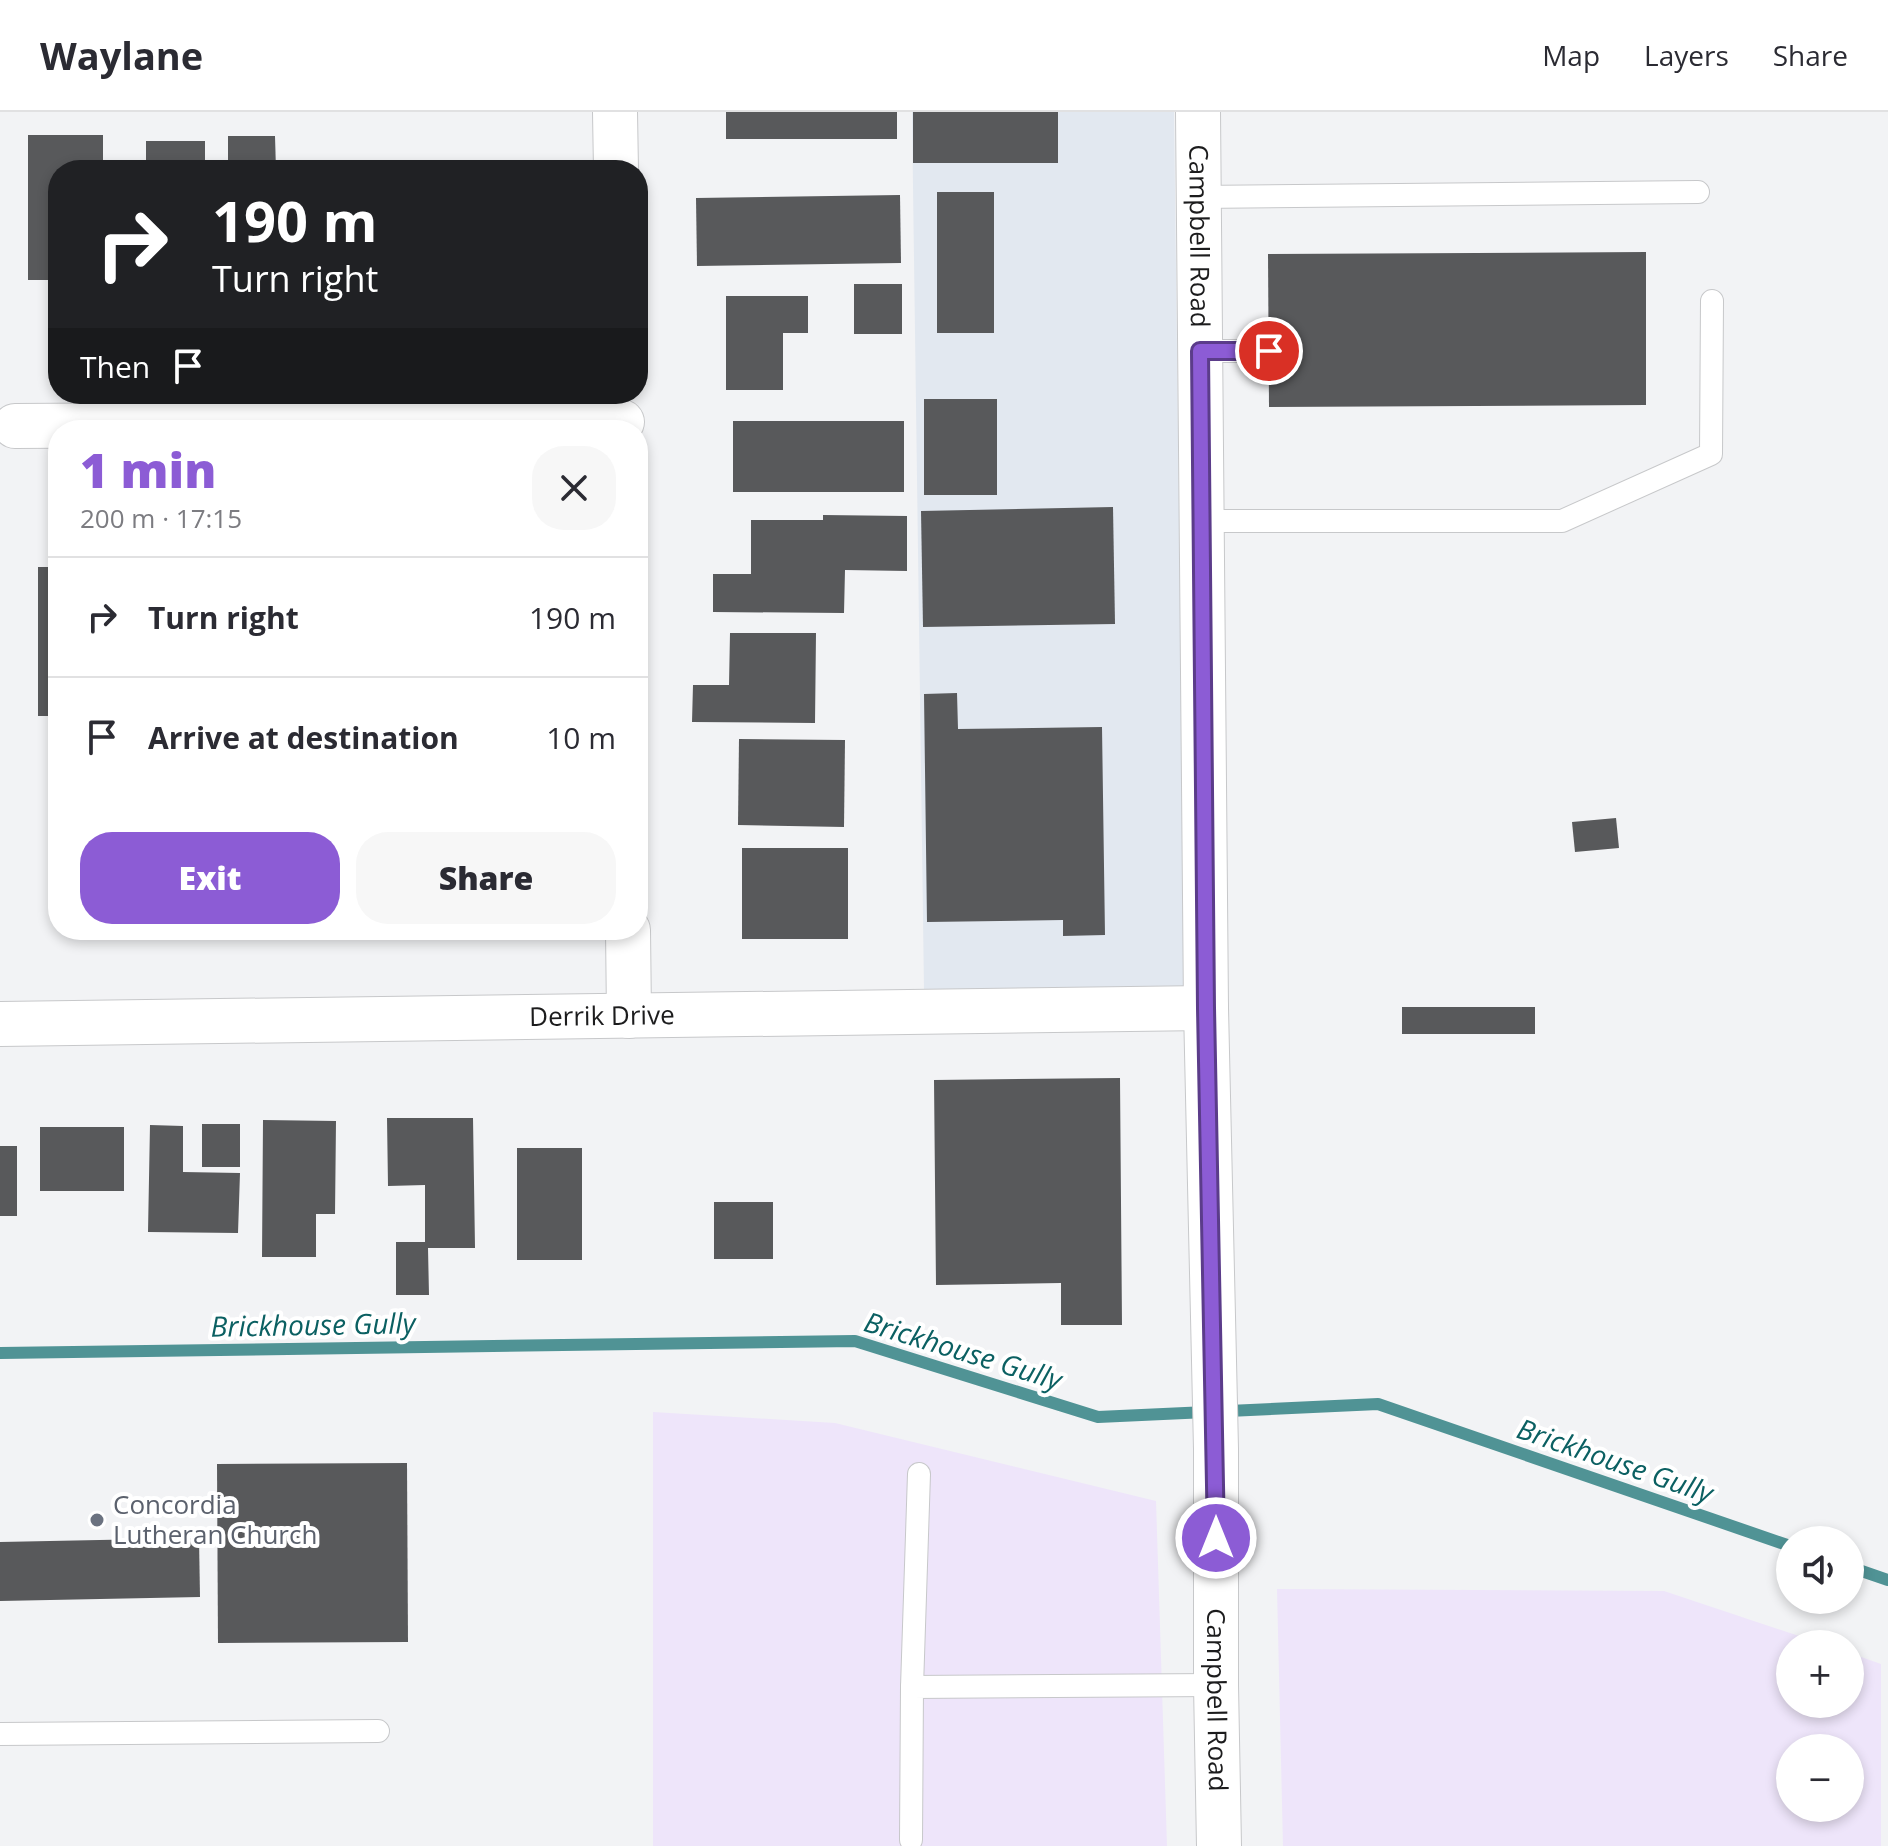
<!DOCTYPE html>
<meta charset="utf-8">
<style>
body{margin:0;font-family:"Open Sans",sans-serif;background:#f7f7f7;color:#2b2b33;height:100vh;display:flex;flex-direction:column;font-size:30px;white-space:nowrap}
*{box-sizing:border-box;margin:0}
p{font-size:26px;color:#7c7c81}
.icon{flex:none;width:44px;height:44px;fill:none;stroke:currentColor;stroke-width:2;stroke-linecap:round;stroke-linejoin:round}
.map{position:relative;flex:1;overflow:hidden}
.sheet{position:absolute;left:48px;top:308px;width:600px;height:520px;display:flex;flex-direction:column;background:#fff;border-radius:32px;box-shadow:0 4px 12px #0003}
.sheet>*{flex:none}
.hud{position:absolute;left:48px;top:48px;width:600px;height:244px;border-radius:32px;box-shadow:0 4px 12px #0003;background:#202124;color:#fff;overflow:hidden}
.buttons{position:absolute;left:1776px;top:1414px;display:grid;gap:16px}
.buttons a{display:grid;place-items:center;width:88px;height:88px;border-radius:50%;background:#fff;box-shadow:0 4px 12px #0003;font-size:40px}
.pin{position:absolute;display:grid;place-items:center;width:68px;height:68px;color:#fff;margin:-34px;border:4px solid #fff;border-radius:50%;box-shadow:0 2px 8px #0007}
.me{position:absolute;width:88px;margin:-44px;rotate:0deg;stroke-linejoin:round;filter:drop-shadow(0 0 6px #0008)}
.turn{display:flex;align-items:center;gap:28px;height:168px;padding:0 32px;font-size:36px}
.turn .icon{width:104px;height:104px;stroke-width:2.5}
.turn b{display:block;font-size:56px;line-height:68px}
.then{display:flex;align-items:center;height:76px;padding:0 32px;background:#0003;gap:16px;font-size:30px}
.round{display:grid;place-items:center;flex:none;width:84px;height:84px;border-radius:32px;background:#f7f7f7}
.overview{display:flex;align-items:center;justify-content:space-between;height:136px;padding:0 32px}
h1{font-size:48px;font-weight:800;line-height:60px;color:#8c5cd5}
.primary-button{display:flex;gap:16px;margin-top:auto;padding:16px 32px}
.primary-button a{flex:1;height:92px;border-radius:32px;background:#8c5cd5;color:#fff;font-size:32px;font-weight:800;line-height:92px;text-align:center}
.primary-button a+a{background:#f7f7f7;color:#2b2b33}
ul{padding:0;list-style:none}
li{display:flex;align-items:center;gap:24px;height:120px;padding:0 32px;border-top:2px solid #e1e1e2}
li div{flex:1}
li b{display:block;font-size:30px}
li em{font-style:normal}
header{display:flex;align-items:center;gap:48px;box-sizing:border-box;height:112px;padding:0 40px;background:#fff;border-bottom:2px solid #e1e1e2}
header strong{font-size:38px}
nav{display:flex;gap:44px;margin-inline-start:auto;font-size:28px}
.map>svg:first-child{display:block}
.commercial{fill:#eee5fa;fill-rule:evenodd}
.built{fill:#e2e8f0}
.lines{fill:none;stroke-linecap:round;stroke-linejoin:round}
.stream{stroke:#509395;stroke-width:12}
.building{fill:#58595b}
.service-casing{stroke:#c7c8ca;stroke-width:24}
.minor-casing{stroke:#c7c8ca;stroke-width:46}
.tertiary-casing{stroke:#c7c8ca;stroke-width:46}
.service{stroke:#fff;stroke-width:22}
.minor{stroke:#fff;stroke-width:44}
.tertiary{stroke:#fff;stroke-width:44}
.route-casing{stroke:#5b3c8a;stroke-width:20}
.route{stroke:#8c5cd5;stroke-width:14}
.worship-dot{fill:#6b7280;stroke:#fff;stroke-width:3}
.labels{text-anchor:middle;stroke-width:8;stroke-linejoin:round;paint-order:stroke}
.street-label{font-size:26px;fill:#1c1c1d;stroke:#fff}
.worship-label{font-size:26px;fill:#5b616d;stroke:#fff;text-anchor:start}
.water-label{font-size:28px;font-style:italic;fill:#0b6062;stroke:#fff}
</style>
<header>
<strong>Waylane</strong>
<nav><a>Map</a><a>Layers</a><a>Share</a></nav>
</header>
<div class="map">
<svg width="1888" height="1734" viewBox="0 0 1888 1734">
<rect width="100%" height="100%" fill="#f2f3f5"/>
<g class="commercial">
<path d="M653,1300L835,1311L1156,1389L1167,1734H653Z"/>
<path d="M1277,1477L1664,1479L1823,1532H1790V1592H1850V1541L1881,1552V1734H1283ZM1790,1636H1850V1696H1790Z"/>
</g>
<path class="built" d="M912,0H1174L1185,875L924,878Z"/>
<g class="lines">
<g class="stream">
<path d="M0,1241L855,1229L1098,1305L1378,1292L1790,1434"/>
<path d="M1850,1455L1888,1468"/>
</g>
</g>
<g class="building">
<rect x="726" y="0" width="171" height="27"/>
<rect x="913" y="0" width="145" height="51"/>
<path d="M28,23H103V58H58V168H28Z"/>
<path d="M228,24H275L276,58H228Z"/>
<rect x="146" y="29" width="59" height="29"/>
<rect x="937" y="80" width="57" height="141"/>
<path d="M900,83L901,151L697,154L696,86Z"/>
<path d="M1646,140V293L1269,295L1268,142Z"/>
<rect x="854" y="172" width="48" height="50"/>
<path d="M726,184H808V221H783V278H726Z"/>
<rect x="924" y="287" width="73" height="96"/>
<rect x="733" y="309" width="171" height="71"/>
<path d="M1113,395L1115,512L923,515L921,399Z"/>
<path d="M823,403L907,404V459L845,458L844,501L713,500V462H751V408H823Z"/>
<rect x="38" y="455" width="20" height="149"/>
<path d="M730,521H816L815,611L692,610L693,573H729Z"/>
<path d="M957,581L958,617L1102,615L1105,823L1063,824V808L927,810L924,582Z"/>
<path d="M739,627L845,628L844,715L738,713Z"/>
<path d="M1616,706L1619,736L1575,740L1572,710Z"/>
<rect x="742" y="736" width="106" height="91"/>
<rect x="1402" y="895" width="133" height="27"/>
<path d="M1120,966L1122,1213H1061V1171L936,1173L934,968Z"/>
<path d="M387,1006H473L475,1136H428L429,1183H396V1130H425V1073L388,1074Z"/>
<path d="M263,1008L336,1009L335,1102H316V1145H262Z"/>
<rect x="202" y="1012" width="38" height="43"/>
<path d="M150,1013L183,1014V1060L240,1061L238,1121L148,1120Z"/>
<rect x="40" y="1015" width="84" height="64"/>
<rect x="0" y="1034" width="17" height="70"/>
<rect x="517" y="1036" width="65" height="112"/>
<rect x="714" y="1090" width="59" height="57"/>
<path d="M407,1351L408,1530L218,1531L217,1352Z"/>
<path d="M199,1426L200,1485L0,1489V1430Z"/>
</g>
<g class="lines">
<g class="service-casing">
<g id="service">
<path d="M1198,85L1698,80"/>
<path d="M1200,239H1269"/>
<path d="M1201,409H1562L1711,342L1712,189"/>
<path d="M912,1575L919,1362"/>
<path d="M0,1622L378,1619"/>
<path d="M911,1728L912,1575L1216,1573"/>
</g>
</g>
<g class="minor-casing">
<g id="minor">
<path d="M615,0L616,58"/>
<path d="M15,314L622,310"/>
<path d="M628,818L629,904"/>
<path id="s1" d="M0,912L1206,896"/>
</g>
</g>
<g class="tertiary-casing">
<g id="tertiary">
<path id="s2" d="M1198,0L1206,896L1216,1337V1573L1219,1734"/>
</g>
</g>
<use href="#service" class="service"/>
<use href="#minor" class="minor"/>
<use href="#tertiary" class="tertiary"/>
</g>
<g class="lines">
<g class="route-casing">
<path id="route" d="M1216,1426L1206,896L1200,239H1269"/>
</g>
<use href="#route" class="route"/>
</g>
<circle class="worship-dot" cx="97" cy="1408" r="8"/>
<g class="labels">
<g class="street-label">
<text dy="9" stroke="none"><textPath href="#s2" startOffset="124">Campbell Road</textPath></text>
<text dy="9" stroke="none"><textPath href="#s1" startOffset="602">Derrik Drive</textPath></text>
<text dy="9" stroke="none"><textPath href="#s2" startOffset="1588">Campbell Road</textPath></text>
</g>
<g class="worship-label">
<text x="113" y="1402">Concordia<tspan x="113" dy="30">Lutheran Church</tspan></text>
</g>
<g class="water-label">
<text transform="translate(313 1213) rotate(-1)" y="10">Brickhouse Gully</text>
<text transform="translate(963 1239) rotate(17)" y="10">Brickhouse Gully</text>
<text transform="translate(1615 1349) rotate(19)" y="10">Brickhouse Gully</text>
</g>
</g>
</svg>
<div class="buttons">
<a><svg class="icon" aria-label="sound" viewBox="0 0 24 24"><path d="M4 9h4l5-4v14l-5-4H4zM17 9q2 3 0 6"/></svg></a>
<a>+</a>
<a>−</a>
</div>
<div class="pin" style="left:1269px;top:239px;background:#d93025"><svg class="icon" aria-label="arrive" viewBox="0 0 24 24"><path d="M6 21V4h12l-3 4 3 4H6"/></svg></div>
<svg class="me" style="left:1216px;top:1426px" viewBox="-20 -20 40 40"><circle r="17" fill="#8c5cd5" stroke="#fff" stroke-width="3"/><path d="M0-11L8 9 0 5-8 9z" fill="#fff"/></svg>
<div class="hud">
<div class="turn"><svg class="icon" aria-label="right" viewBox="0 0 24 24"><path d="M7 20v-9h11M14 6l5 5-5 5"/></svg><div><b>190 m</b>Turn right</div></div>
<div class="then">Then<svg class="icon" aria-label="arrive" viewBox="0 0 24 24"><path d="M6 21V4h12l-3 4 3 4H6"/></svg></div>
</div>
<section class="sheet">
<div class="overview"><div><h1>1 min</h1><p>200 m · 17:15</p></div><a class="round"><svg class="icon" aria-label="close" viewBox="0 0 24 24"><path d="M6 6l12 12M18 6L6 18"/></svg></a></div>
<ul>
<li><svg class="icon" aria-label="right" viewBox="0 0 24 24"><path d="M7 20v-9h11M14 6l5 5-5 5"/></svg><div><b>Turn right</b></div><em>190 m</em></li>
<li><svg class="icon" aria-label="arrive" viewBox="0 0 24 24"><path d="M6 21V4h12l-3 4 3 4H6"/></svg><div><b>Arrive at destination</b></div><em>10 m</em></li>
</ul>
<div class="primary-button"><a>Exit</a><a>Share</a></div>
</section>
</div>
